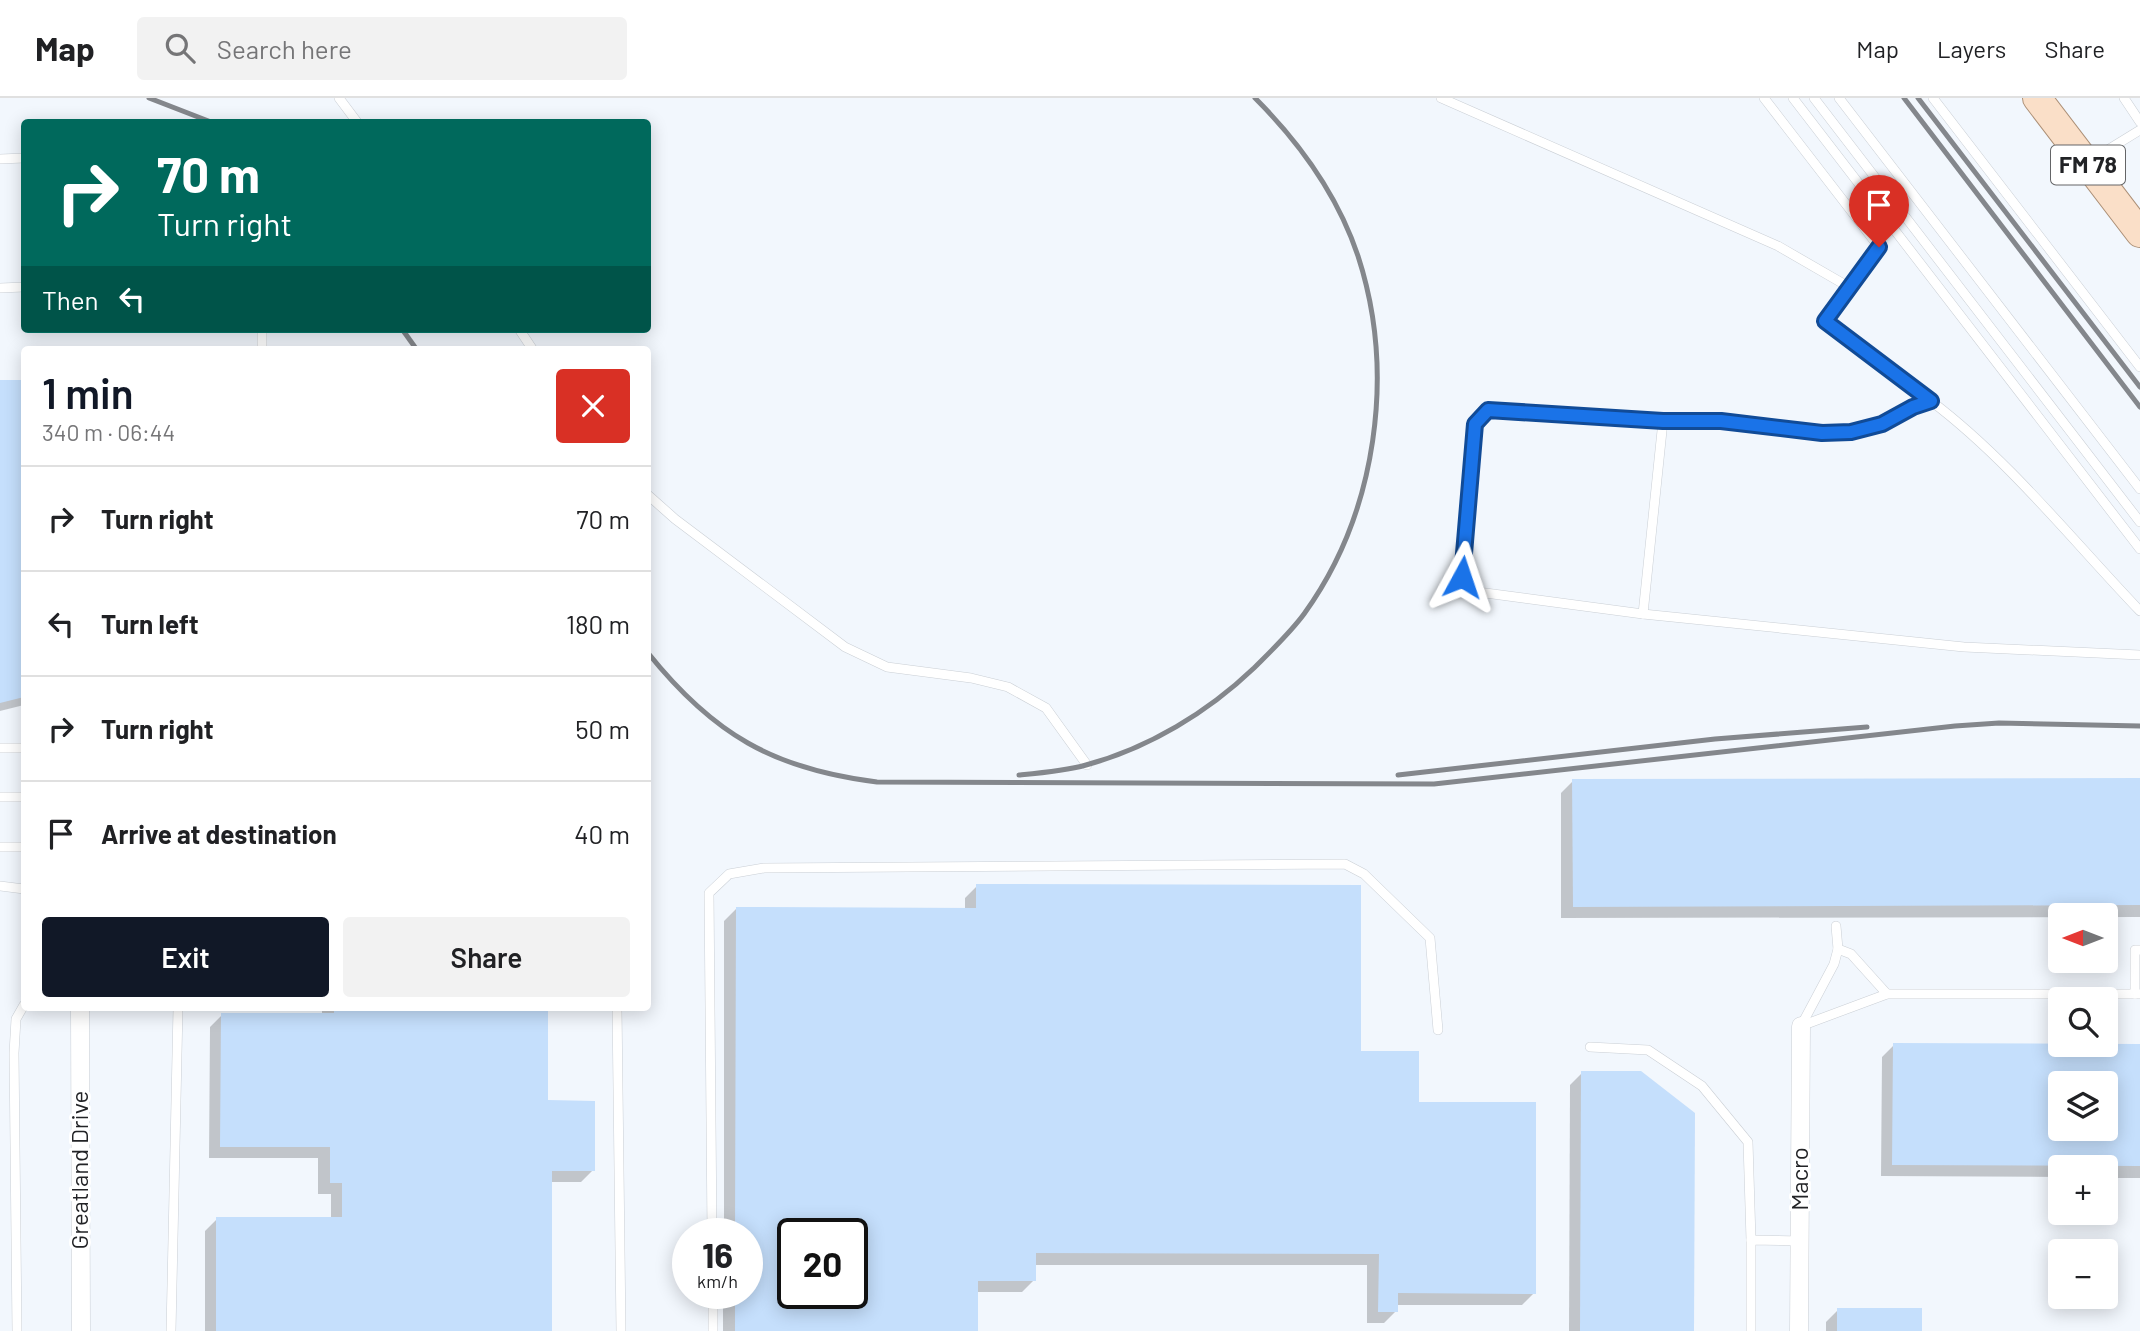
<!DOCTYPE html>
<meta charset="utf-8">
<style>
body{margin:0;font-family:Barlow,sans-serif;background:#f2f2f2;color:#202124;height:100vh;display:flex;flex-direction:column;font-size:26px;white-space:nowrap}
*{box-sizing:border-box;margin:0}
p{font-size:23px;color:#757577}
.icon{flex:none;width:38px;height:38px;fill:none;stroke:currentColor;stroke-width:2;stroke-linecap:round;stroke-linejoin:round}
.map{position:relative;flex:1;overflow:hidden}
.drawer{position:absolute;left:21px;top:248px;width:630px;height:665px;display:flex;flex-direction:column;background:#fff;border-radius:7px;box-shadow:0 4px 18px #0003}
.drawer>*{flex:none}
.hud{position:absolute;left:21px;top:21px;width:630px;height:214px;border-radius:7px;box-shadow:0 4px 18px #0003;background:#00695c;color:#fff;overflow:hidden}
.needle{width:46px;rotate:270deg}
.fabs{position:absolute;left:2048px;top:805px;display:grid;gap:14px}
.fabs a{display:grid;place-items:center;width:70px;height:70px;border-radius:7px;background:#fff;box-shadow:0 4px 18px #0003;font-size:35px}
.speed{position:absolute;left:672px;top:1120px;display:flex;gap:14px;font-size:35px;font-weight:700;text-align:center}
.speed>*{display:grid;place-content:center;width:91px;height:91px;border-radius:50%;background:#fff;box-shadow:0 4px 18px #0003;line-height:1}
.speed small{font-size:18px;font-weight:400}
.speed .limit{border:4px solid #111;border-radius:10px;background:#fff;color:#111}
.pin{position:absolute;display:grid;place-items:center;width:60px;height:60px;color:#fff;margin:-72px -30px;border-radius:50% 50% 50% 0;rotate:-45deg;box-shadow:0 0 7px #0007}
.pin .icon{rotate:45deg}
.me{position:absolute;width:77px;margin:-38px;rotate:5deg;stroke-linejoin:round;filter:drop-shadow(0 0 5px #0008)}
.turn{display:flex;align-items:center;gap:24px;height:147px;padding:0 21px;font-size:32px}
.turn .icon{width:91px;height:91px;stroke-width:2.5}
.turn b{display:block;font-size:49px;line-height:60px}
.then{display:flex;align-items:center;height:66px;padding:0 21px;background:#0003;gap:14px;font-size:26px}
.round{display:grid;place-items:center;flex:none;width:74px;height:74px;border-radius:7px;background:#f2f2f2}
.summary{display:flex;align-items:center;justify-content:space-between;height:119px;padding:0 21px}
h1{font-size:42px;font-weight:600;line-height:52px;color:#111827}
.action{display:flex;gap:14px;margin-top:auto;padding:14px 21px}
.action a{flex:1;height:80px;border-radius:7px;background:#111827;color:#fff;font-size:28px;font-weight:600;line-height:80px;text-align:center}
.action a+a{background:#f2f2f2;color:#202124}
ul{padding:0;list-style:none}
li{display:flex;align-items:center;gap:21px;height:105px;padding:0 21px;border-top:2px solid #e0e0e0}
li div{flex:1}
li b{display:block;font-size:26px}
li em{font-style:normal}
header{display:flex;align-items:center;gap:42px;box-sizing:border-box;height:98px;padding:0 35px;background:#fff;border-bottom:2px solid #e0e0e0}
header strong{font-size:33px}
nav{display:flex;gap:38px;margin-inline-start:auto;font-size:24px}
.search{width:490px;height:63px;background:#f2f2f2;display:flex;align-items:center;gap:18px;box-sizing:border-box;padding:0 24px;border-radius:7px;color:#757577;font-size:26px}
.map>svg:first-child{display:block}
.shadow{fill:#0003;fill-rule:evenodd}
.building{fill:#c5dffc;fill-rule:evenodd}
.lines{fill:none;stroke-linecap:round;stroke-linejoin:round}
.lane-casing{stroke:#cacfd5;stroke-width:10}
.street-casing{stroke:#cacfd5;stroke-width:19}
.primary-casing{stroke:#ac9077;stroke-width:30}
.lane{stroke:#fff;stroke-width:9}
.street{stroke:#fff;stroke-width:18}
.primary{stroke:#fadfc8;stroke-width:28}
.rail{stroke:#84878c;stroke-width:5}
.route-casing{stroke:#114b97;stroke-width:18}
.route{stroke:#1a73e8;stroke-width:12}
.labels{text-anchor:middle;stroke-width:6;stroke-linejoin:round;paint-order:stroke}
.shield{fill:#fff;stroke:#646567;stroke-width:2}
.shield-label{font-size:23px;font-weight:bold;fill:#222326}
.street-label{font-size:24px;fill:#222326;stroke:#fff}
</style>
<header>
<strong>Map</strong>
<div class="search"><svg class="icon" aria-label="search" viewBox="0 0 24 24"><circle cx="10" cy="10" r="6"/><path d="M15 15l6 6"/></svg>Search here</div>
<nav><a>Map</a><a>Layers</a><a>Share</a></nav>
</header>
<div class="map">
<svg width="2140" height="1233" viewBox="0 0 2140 1233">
<rect width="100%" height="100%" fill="#f2f7fd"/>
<g class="shadow">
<path d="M0,284H24V607L0,613Z"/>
<path d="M2140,682V819L1561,820V695L1573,683Z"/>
<path d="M977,788L1359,955L1417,1005L1534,1195L1522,1207H1396V1213L1384,1225H1367V1167H1034V1182L1022,1194H976V1233H723V1195H747V1136H724V823L736,811H965V800ZM793,1136H852V1195H793Z"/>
<path d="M322,910H546V1004L593,1072L581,1084H550V1233H205V1133L217,1121H331V1096H318V1060H209L210,929L222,917H322Z"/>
<path d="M1894,947L2140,948V1080H2105V1069H2060V1079L1881,1078L1882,959ZM2060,985H2105V1031H2060Z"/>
<path d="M1582,975L1692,1233H1569L1570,987Z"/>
<path d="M1838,1212L1920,1233H1826V1224Z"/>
</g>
<g class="building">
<path d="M0,282H24V599L0,605Z"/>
<path d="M2140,680V807L1573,809L1572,681Z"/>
<path d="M976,786L1361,787V953H1419V1004H1536V1196L1398,1195V1214H1378L1379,1156L1036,1155V1183H978V1233H735V1195H747V1136H735L736,809L976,810ZM793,1136H852V1195H793Z"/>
<path d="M334,910H548V1002L595,1003V1073H552V1233H216V1119H342V1085H330V1049H220L221,915H334Z"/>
<path d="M1893,945L2140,946V1068L1892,1067ZM2060,985H2105V1031H2060Z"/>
<path d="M1581,973H1641L1695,1015L1694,1233H1580Z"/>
<rect x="1837" y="1210" width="85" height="23"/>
</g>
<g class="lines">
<g class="lane-casing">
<g id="lane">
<path d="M339,0L357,24"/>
<path d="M1441,0L1778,148L1849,189"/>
<path d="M1764,0L1879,149L1825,223L1931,303"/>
<path d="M1793,0L2140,451"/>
<path d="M1814,0L2140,424"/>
<path d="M1839,0L2140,391"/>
<path d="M1933,0L2140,269"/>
<path d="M2124,0L2140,24"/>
<path d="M0,61L24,60"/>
<path d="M2088,64L2140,32"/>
<path d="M0,190L24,189"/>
<path d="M519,231L533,252"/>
<path d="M262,252V231"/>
<path d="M648,397L675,421L845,549L887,569L971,580L1008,589L1046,610L1087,667"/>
<path d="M2140,513C2073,443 2009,362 1931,303L1913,308L1882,326L1851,334L1822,335L1721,323H1663L1488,311L1475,326L1462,479L1478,494L1643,516L1964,549L2140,557"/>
<path d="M1643,516L1663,323"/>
<path d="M0,650H24"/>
<path d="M0,699H24"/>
<path d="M0,749H24"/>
<path d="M0,788L24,791"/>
<path d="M1836,828L1838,851"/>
<path d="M2135,896V852H2140"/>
<path d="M617,910L621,1233"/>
<path d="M1801,928L1887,896H2140"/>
<path d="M1801,928L1834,866L1838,851L1851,856L1887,896"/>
<path d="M1590,949L1648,952L1702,988L1748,1044L1751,1142"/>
<path d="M712,1136L709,795L729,776L764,770L1345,766L1364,776L1430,840L1438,932"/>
<path d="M713,1195V1233"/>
<path d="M17,1233L14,955L16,921L24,907"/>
<path d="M171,1233L178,910"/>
<path d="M1751,1233V1142L1800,1143"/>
</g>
</g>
<g class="street-casing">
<g id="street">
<path d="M80,910L81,1233"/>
<path d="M1799,1233L1801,928"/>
</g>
</g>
<g class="primary-casing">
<path id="primary" d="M2037,0L2140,135"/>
</g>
<use href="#lane" class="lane"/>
<use href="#street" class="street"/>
<use href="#primary" class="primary"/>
<g class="rail">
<path d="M149,0L211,24"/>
<path d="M1904,0L2140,309"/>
<path d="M1918,0L2140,289"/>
<path d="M402,231L417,252"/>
<path d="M648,555C713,636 773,671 877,684L1434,686L1955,628L1999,625L2140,628"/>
<path d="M1019,677C1041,675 1065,673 1086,667C1149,650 1208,614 1254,570C1271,553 1290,535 1304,516C1377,415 1396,275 1358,158C1338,98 1299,44 1255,0"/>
<path d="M1398,677L1715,641L1867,629"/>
</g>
</g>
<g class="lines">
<g class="route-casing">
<path id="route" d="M1462,479L1475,326L1488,312L1663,323H1721L1822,335L1851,334L1882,326L1913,309L1931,303L1825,223L1879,149"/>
</g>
<use href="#route" class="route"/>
</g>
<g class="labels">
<rect class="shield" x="2051" y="47.5" width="74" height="39" rx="5"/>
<g class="shield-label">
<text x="2088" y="75">FM 78</text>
</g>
<g class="street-label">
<text transform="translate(80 1072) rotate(-90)" y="8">Greatland Drive</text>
<text transform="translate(1800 1081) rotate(-90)" y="8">Macro</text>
</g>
</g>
</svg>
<div class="fabs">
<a><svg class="needle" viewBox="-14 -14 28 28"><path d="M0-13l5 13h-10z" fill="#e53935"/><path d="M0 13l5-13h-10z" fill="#757577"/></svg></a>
<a><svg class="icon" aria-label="search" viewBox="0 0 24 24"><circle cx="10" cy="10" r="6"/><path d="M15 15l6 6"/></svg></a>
<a><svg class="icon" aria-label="layers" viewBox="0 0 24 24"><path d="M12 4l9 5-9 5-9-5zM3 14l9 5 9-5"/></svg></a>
<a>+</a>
<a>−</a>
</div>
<div class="speed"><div>16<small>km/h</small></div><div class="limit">20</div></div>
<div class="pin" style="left:1879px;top:149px;background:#d93025"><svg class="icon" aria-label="arrive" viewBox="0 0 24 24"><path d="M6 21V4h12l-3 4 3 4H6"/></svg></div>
<svg class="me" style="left:1462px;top:479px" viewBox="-20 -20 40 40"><path d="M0-17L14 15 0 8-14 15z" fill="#1a73e8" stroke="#fff" stroke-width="4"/></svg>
<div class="hud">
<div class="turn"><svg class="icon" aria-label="right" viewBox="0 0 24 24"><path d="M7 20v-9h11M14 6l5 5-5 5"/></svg><div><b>70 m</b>Turn right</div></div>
<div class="then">Then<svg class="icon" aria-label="left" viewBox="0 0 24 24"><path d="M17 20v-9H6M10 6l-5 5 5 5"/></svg></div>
</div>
<section class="drawer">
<div class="summary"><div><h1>1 min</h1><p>340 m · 06:44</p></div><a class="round" style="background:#d93025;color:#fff"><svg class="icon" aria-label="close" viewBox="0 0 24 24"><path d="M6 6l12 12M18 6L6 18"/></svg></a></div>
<ul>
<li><svg class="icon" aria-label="right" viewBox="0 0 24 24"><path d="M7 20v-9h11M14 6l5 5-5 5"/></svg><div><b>Turn right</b></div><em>70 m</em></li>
<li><svg class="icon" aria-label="left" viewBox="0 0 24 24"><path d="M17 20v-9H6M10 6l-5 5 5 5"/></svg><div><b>Turn left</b></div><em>180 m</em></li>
<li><svg class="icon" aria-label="right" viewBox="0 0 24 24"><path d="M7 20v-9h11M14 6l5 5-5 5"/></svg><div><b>Turn right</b></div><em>50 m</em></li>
<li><svg class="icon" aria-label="arrive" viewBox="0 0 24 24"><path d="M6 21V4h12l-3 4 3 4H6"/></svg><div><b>Arrive at destination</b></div><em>40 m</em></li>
</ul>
<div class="action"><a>Exit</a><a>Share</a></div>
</section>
</div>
